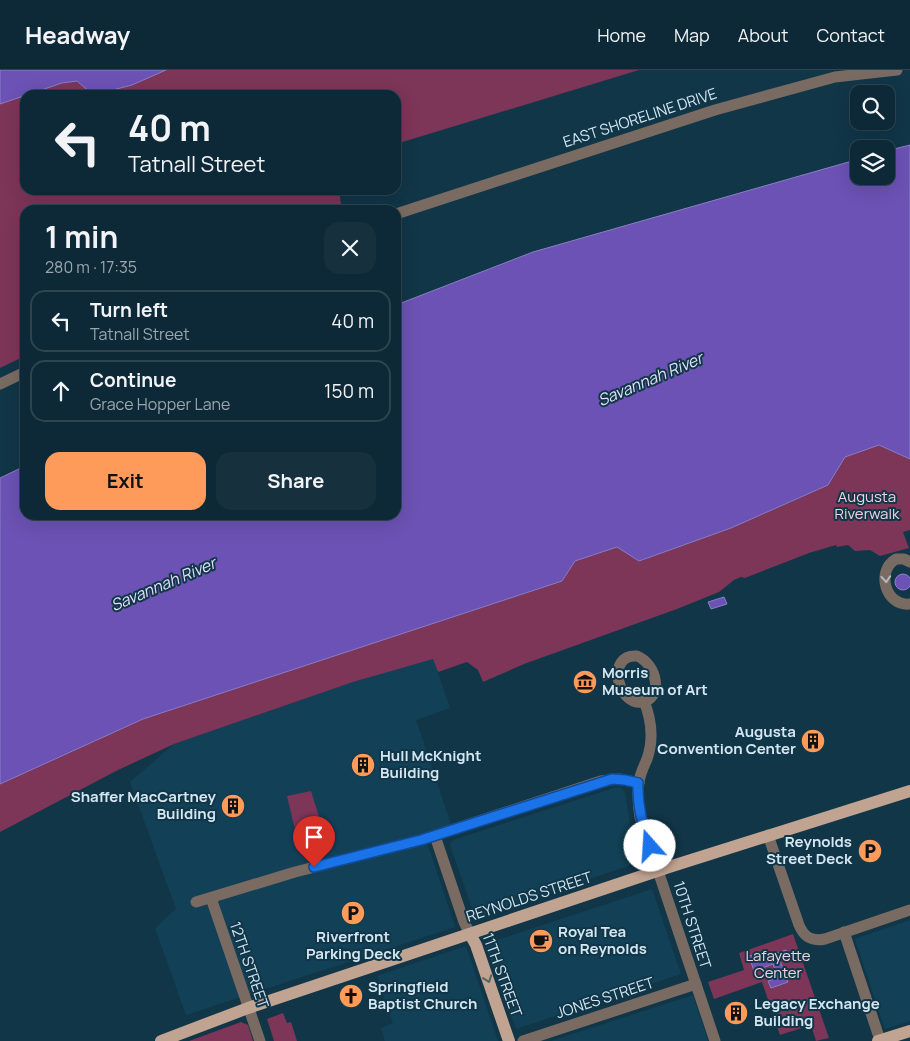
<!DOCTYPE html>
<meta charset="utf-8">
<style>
body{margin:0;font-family:Manrope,sans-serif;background:#16303e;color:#f1f3f6;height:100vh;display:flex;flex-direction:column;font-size:19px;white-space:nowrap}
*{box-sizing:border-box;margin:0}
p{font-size:16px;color:#9aa6ad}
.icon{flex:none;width:28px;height:28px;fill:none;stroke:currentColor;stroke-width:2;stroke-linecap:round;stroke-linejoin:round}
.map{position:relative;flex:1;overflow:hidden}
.sheet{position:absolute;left:20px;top:135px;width:381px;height:315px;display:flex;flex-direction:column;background:#0d2836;border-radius:15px;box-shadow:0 5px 20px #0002,0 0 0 1px #2d4451}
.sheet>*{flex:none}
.hud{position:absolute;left:20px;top:20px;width:381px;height:105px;border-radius:15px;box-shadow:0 5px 20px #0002,0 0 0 1px #2d4451;background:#0d2836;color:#f1f3f6;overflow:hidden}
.fabs{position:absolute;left:850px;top:15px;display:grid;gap:10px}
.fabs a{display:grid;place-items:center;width:45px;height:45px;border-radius:10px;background:#0d2836;box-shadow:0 5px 20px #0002,0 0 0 1px #2d4451;font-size:25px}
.pin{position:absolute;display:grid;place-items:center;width:42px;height:42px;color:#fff;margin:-51px -21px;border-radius:50% 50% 50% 0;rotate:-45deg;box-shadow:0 0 5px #0007}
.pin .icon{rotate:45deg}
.me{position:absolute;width:55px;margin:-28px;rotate:341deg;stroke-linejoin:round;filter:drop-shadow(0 0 4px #0008)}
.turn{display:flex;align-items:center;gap:18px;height:105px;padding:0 25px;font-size:22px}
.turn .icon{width:65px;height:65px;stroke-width:2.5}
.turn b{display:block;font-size:35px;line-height:42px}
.round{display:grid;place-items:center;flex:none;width:52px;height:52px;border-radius:15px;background:#16303e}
.summary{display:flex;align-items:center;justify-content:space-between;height:85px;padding:0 25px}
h1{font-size:30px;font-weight:700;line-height:38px}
.action{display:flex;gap:10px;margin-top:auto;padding:10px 25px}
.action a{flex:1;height:58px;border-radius:15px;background:#ff9b5a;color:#111;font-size:20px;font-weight:700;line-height:58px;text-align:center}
.action a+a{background:#16303e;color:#f1f3f6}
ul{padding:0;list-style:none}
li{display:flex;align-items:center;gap:15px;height:62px;margin:0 10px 8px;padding:0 15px;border:2px solid #2d4451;border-radius:15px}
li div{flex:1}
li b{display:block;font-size:19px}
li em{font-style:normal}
header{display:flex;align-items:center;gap:30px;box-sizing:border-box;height:70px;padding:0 25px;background:#0d2836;border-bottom:1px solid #2d4451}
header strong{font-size:24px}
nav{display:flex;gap:28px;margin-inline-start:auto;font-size:18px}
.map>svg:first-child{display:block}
.built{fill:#124157}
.green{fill:#7d3558}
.water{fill:#6b52b4;stroke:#8a7ec7}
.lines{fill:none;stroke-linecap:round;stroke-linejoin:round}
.minor{stroke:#7a6b62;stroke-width:11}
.major{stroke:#c1a391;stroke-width:12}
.oneway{stroke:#b4bbc0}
.oneway2{stroke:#576265}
.route-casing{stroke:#114b97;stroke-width:12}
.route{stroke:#1a73e8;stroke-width:9}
.labels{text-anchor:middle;stroke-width:4;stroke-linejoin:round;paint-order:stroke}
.street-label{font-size:15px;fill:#d3e6f2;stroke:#113648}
.park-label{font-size:15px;fill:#f0d3de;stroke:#113648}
.poi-label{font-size:15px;font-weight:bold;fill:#d3e6f2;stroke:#113648;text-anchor:start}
.water-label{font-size:16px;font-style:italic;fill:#e3dffa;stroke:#113648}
</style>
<header>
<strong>Headway</strong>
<nav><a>Home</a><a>Map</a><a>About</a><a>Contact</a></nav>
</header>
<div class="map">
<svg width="910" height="971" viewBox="0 0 910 971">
<rect width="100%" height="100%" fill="#113648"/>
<g class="built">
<path d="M433,588L450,638L416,650L451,754L424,763L455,857L186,945L155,858L176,839L130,712L174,674L353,612Z"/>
<path d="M617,717L622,718L625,723L630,754L641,787L637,793L475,847L450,775L453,770Z"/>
<path d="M652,819L681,904L516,959L485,874Z"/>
<path d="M910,850V951L885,959L855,869Z"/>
<path d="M466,876L498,971H385L381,958L393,953L377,906Z"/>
<path d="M693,925L708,971H551Z"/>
</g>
<g class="green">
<path d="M0,0H639L396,74V25H25V120H339L341,134L328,140H25V286L0,298Z"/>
<path d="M879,375L910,389V460L903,462L909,478L880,486L870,480L855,481L848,475L837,477L836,475L809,483L745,508L741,507L734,510L719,522L677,539L524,594L483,612L478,600L467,592L438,602L433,589L353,612L174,674L116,701L0,762V714L143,649L562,511L575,491L618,477L639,491L731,458L828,415L845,387Z"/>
<path d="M311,721L327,772L325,775L302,782L300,781L287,726Z"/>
<path d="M793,864L829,968L816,971L811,955L780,965L762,912L714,929L708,912L744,900L739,883Z"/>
<path d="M283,943L287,953L291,952L297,971H274L267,949Z"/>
<path d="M241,952L248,955L253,971H189Z"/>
</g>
<g class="water">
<path d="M0,0H166L132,15L93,25L77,11L62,13L0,34Z"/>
<path d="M910,75V389L879,375L845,387L828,415L731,458L639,491L617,477L575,491L562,511L143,649L0,714V408L25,396V445H396V235L533,182L859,89V106H886V81Z"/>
<circle cx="903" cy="512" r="8"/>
<path d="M724,527L727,534L711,539L708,532Z"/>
<path d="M786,880L788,885L779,888L788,912L771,918L768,911L778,908L773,894L754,901L749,886L760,883L762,888Z"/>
</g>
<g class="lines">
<g class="minor">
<path d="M396,144L715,40L835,7L897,0"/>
<path d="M0,314L25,302"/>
<path d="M910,492L904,489H896C875,501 886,537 910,534"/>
<path d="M637,586C657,594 664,628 642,632C618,636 605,584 637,586Z"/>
<path d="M644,631C652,651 654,669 647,689C644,696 640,704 639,712C637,723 638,735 640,747L715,971"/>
<path d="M768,765L799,855C804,867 811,872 825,869L910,840"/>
<path d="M435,766L464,852L470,864"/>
<path d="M211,828L260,971"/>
<path d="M196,832L295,802L421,770L601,711L619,709L639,713"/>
<path d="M844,862L880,970"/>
<path d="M523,971L696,914"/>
</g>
<g class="major">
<path d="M470,864L476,875L509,971"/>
<path d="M161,971L248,938L669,797L910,721"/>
<path d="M878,971L910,961"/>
</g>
</g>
<defs><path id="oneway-chevron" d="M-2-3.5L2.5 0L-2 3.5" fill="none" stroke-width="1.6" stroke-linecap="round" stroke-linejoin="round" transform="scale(1.25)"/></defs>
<use class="oneway" href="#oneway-chevron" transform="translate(886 509) rotate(86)"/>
<use class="oneway2" href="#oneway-chevron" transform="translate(488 909) rotate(70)"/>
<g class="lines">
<g class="route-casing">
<path id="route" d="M314,797L421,770L612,709L625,710L638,713C637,736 642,755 650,776"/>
</g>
<use href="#route" class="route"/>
</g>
<defs>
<g id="museum-disc" transform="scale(1.25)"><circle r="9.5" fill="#ff9b5a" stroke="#113648"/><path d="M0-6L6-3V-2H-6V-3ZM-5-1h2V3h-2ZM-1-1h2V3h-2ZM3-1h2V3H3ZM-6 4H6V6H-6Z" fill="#111"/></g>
<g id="building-disc" transform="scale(1.25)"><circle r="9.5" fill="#ff9b5a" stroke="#113648"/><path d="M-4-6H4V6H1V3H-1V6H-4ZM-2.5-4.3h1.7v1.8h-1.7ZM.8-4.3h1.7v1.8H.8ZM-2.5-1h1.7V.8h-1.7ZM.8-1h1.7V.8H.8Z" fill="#111"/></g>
<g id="parking-disc" transform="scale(1.25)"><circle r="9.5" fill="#ff9b5a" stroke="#113648"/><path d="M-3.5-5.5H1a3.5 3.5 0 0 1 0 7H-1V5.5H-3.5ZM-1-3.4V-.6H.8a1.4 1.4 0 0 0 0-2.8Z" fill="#111"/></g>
<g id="cafe-disc" transform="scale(1.25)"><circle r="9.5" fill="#ff9b5a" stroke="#113648"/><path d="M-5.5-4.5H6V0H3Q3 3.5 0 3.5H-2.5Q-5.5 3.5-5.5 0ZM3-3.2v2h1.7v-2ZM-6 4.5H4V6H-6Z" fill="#111"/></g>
<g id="church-disc" transform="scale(1.25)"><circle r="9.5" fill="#ff9b5a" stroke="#113648"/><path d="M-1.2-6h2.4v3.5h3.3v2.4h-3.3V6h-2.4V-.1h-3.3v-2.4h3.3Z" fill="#111"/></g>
</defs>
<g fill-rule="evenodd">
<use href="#museum-disc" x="585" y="612"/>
<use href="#building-disc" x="813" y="671"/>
<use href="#building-disc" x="363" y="695"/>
<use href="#building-disc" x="233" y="736"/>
<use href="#parking-disc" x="870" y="781"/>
<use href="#parking-disc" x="353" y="843"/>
<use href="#cafe-disc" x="541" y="871"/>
<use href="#church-disc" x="351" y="926"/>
<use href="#building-disc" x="736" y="943"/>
</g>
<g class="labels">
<g class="street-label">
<text transform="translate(640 48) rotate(-18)" y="5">EAST SHORELINE DRIVE</text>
<text transform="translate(529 827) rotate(-18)" y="5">REYNOLDS STREET</text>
<text transform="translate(692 855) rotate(72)" y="5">10TH STREET</text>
<text transform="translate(249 895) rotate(71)" y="5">12TH STREET</text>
<text transform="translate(502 905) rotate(70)" y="5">11TH STREET</text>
<text transform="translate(605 928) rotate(-18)" y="5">JONES STREET</text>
</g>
<g class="park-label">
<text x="867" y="432">Augusta<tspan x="867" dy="17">Riverwalk</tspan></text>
<text x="778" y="891">Lafayette<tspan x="778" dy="17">Center</tspan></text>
</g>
<g class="poi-label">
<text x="602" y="608">Morris<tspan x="602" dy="17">Museum of Art</tspan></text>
<text x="796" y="667" text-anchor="end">Augusta<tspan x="796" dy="17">Convention Center</tspan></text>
<text x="380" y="691">Hull McKnight<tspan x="380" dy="17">Building</tspan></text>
<text x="216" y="732" text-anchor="end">Shaffer MacCartney<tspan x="216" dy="17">Building</tspan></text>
<text x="852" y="777" text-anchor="end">Reynolds<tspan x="852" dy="17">Street Deck</tspan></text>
<text x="558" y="867">Royal Tea<tspan x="558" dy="17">on Reynolds</tspan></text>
<text x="353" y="872" text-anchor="middle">Riverfront<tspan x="353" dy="17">Parking Deck</tspan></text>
<text x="368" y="922">Springfield<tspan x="368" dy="17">Baptist Church</tspan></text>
<text x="754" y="939">Legacy Exchange<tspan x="754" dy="17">Building</tspan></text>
</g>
<g class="water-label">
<text transform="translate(650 309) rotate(-23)" y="6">Savannah River</text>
<text transform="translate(163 514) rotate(-23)" y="6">Savannah River</text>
</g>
</g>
</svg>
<div class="fabs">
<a><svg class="icon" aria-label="search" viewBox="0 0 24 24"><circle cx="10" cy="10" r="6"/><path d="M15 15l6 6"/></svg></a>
<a><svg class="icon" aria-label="layers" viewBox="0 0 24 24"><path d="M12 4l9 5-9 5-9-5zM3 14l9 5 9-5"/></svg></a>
</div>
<div class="pin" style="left:314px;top:797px;background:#d93025"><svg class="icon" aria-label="arrive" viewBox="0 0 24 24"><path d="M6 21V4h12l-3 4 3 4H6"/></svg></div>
<svg class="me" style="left:650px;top:776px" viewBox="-20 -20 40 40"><circle r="19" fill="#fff"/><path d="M0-13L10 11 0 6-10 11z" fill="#1a73e8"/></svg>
<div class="hud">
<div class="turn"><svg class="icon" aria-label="left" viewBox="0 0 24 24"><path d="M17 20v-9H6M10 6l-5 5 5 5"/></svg><div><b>40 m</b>Tatnall Street</div></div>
</div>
<section class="sheet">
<div class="summary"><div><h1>1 min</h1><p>280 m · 17:35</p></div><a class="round"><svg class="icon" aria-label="close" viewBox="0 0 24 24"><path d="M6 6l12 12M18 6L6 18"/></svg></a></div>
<ul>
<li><svg class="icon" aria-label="left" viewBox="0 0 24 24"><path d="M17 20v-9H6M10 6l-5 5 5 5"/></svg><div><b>Turn left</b><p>Tatnall Street</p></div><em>40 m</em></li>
<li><svg class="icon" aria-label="ahead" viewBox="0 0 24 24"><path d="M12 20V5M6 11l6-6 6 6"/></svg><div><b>Continue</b><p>Grace Hopper Lane</p></div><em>150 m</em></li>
</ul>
<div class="action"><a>Exit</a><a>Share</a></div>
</section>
</div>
